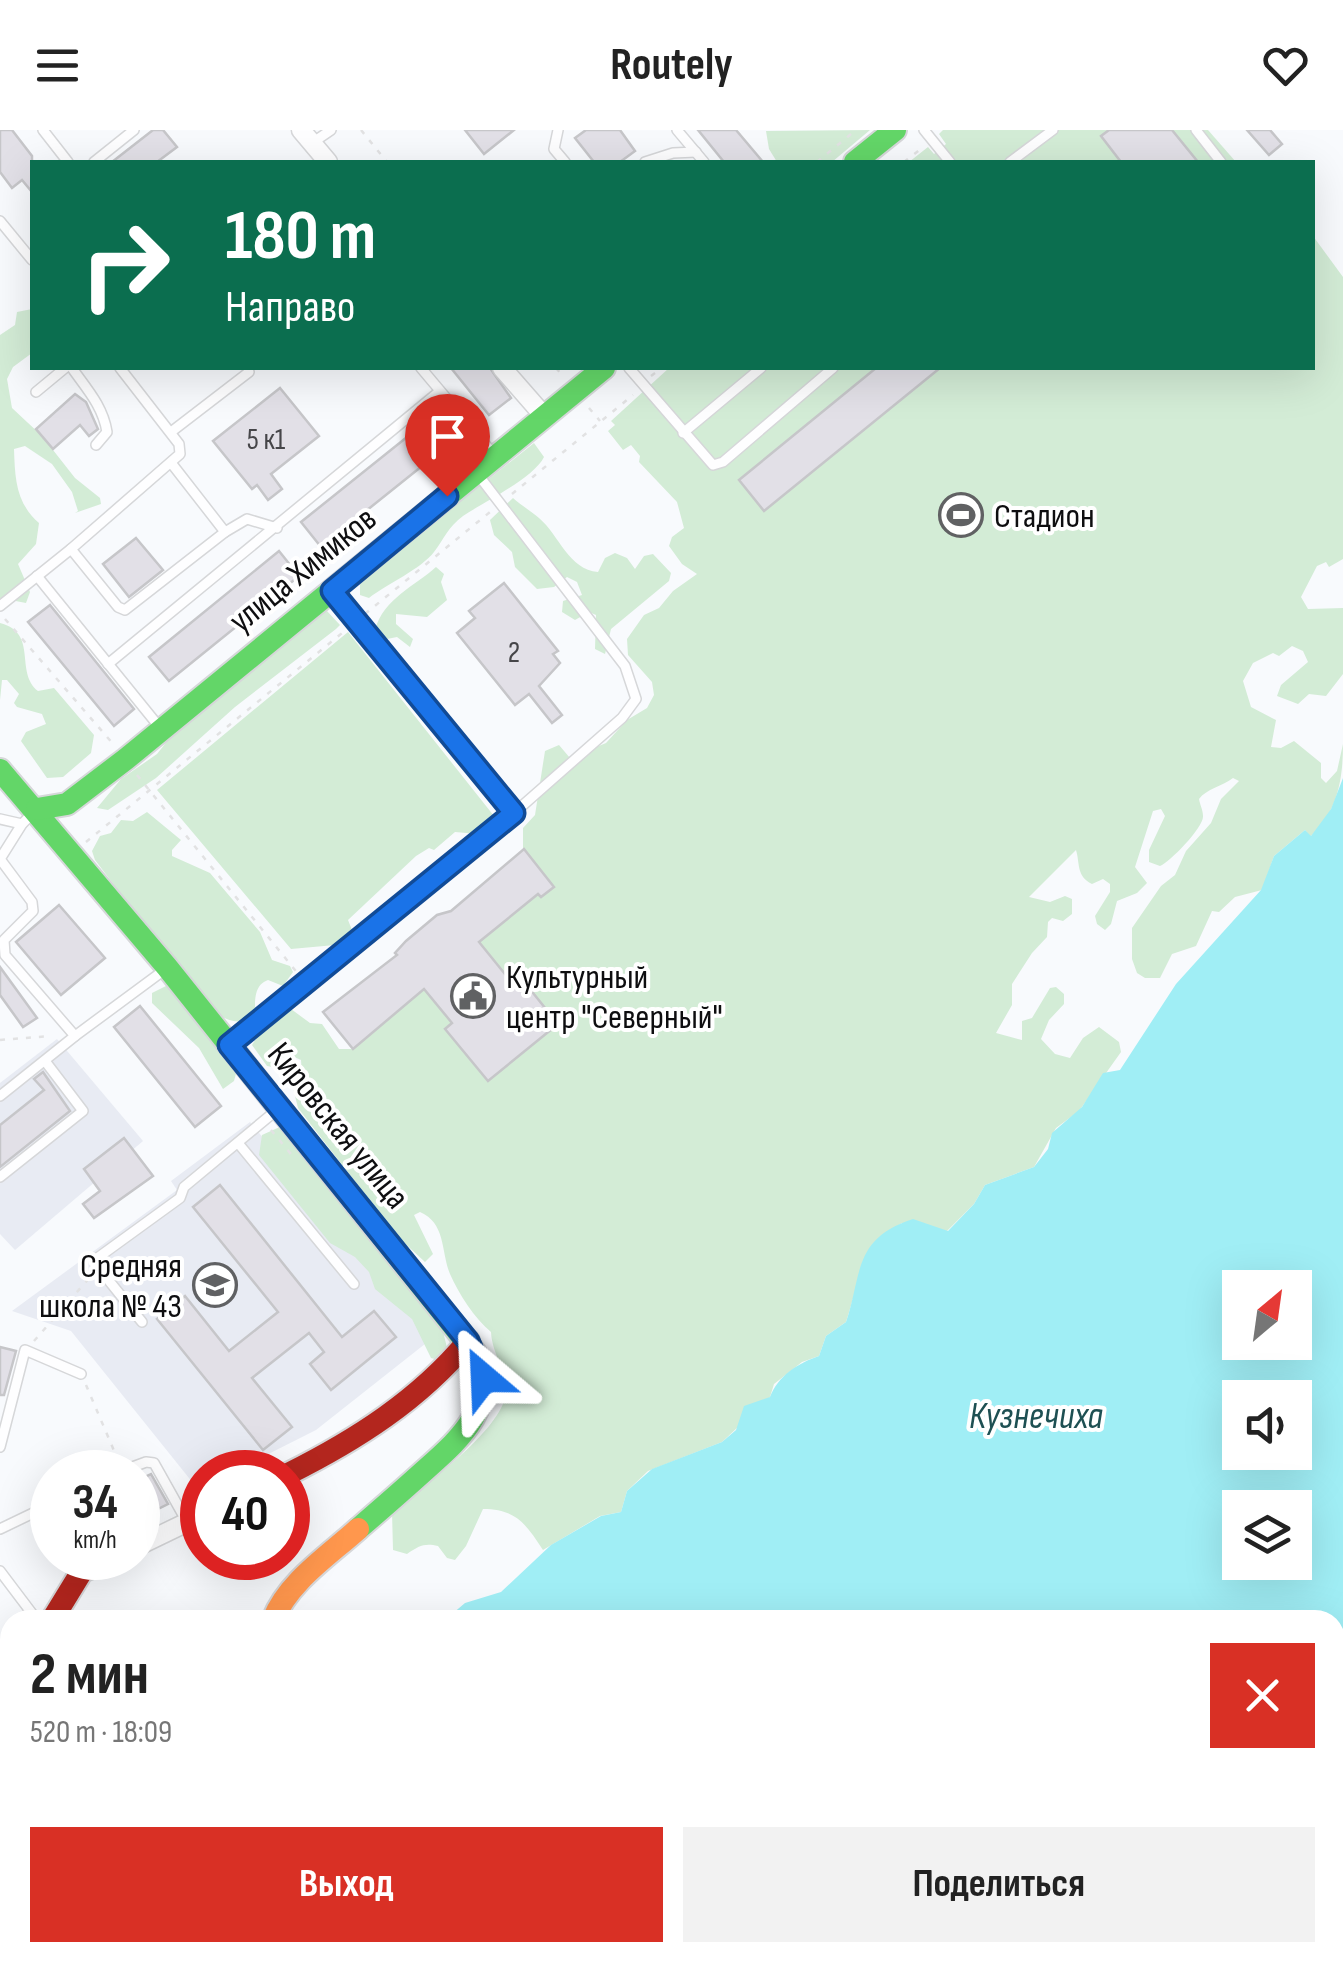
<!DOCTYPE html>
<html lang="ru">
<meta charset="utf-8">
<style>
body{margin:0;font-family:"Sofia Sans Condensed",sans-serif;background:#f2f2f2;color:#222;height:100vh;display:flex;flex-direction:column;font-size:38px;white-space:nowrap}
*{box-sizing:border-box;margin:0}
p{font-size:32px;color:#767676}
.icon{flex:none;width:55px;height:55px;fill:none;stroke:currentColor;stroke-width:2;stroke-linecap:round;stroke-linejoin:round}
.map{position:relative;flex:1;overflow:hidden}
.side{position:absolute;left:0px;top:1480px;width:1345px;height:352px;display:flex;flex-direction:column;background:#fff;border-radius:30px 30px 0 0;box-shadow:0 10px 40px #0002}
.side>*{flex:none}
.guide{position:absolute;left:30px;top:30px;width:1285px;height:210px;border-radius:0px;box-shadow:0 10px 40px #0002;background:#0b6e4f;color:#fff;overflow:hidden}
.needle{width:65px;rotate:29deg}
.buttons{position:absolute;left:1222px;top:1140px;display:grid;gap:20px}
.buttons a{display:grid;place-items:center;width:90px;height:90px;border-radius:0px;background:#fff;box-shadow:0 10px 40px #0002;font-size:50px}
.speed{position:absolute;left:30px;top:1320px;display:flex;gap:20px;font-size:50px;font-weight:700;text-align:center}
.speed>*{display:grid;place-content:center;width:130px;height:130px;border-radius:50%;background:#fff;box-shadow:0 10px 40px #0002;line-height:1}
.speed small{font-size:25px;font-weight:400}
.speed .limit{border:15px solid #d22;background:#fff;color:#111}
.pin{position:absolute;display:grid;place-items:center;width:85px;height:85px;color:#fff;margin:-102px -42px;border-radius:50% 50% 50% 0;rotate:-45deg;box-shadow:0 0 10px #0007}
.pin .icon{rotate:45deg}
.me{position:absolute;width:110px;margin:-55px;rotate:334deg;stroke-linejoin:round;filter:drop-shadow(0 0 8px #0008)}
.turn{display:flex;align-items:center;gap:35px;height:210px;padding:0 30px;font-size:45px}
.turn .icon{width:130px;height:130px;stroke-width:2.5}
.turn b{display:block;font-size:70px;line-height:85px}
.round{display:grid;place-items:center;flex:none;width:105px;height:105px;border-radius:0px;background:#f2f2f2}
.summary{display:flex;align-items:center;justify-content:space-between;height:170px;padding:0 30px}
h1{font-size:60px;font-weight:700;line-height:75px}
.cta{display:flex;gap:20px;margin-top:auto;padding:20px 30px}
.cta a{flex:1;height:115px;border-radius:0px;background:#d93025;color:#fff;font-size:40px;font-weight:700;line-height:115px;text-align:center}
.cta a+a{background:#f2f2f2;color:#222}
header{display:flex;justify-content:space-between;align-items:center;height:130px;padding:0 30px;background:#fff;font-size:45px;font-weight:700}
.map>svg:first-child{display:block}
.built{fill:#e8ebf3}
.green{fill:#d3ecd6}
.water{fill:#a0eef5;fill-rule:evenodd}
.building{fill:#e2e0e7;stroke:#c6c6c9;stroke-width:2.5}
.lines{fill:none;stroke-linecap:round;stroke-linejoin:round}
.lane-casing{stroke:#d6d7d9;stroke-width:12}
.street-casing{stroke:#d6d7d9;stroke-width:21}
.fast-casing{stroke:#d6d7d9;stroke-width:26}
.slow-casing{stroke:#d6d7d9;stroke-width:26}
.jam-casing{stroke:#d6d7d9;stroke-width:26}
.path{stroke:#e2e2e3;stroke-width:2.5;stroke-dasharray:5 8;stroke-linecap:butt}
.lane{stroke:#fefeff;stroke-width:9}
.street{stroke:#fefeff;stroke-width:18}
.fast{stroke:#63d668;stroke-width:22}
.slow{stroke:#ff974d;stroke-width:22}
.jam{stroke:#b3261e;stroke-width:22}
.route-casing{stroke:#114b97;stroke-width:25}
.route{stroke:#1a73e8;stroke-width:18}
.labels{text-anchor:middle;stroke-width:8;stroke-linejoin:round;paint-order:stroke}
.number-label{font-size:30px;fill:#464649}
.poi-label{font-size:35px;fill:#0e0e10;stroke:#fff;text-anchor:start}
.street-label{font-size:35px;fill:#0e0e10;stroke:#fff}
.water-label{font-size:38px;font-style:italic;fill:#1e5053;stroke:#fff}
</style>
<header><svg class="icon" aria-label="menu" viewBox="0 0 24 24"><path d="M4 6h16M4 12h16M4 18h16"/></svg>Routely<svg class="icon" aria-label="heart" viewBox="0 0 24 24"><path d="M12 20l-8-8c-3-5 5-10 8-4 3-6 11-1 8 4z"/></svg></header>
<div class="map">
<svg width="1343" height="1832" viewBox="0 0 1343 1832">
<rect width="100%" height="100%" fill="#f8fafd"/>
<g class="built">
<path d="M57,909L143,1011L15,1120L0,1104V953Z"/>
<path d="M250,992L430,1210L316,1300L233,1342H202V1356L197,1358L71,1201L12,1181L177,1060L171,1051Z"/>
</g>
<g class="green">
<path d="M870,0L832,32H777L769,19L766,1Z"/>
<path d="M943,0H1208L1236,32H909L928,17L934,24L946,14L939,4Z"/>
<path d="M1313,106L1343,147V429L1329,437L1326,432L1317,436L1301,467L1308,479L1343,478V544L1326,566L1309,564L1298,574L1277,566L1281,555L1308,532L1303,521L1292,516L1279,526L1273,523L1253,533L1243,551L1251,577L1276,590L1271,617L1281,618L1294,611L1321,633V648L1326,653L1337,641L1343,614C1343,648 1338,682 1310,707L1305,700L1274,726L1262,760L1235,767L1219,782L1212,781L1196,816L1172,824L1160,848H1145L1137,843L1132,829V798L1161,756L1175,745L1186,721L1211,693L1221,669L1239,651L1233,648C1223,656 1206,659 1199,669C1200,675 1203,680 1203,686C1204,697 1170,732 1160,736L1149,732V720L1165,686L1161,679L1153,681L1135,737L1147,753L1137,763L1117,771L1111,794L1105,800L1097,794L1095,786L1110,762V754L1103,749L1092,754C1076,746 1080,733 1076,720L1029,767L1050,772L1065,766L1072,769V784L1063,791L1052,788L1048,792L1047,807L1032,823L1012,854V875L996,903L1022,910V891L1032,888L1050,858L1056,857L1064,864V874L1049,890L1041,909L1055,924L1070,928L1083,908L1099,897L1119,912L1121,922L1079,981L1056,998L1034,1037L985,1055L974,1074L947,1101L902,1093C860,1118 860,1150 846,1192L826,1206L819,1226L802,1232L774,1254L770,1267L722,1312L648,1341L627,1361L621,1382L600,1386L543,1420C526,1394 516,1379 483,1379L466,1416L455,1430L447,1428L438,1416C424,1413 419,1416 407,1424L393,1420L392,1382C420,1358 502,1301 506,1263C507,1241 492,1224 491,1202C474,1188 459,1164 450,1144C441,1122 446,1093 420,1082L414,1085L433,1124L425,1132L398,1107L298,978L293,958L302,946L301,930L292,926L278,938L267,936L252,915L266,893L291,879L310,893L322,894L339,919H353L424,859L452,893L446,899L488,951L558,895L525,854L517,859L479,812L538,764L541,767L554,757L523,719V698L535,685L545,621L559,615L570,628L606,613L627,590L647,578L654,565L652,552L628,525L627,509L644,485L659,478L673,461L697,444L682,434L669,416L672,407L684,398L677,372L639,332L640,326L631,315L623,320L608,301L615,295L611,291L669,238H1312Z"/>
<path d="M32,179V223L13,237L7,249L12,278L42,306L75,348L100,368L101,374L75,383L78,381L72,362L52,334L25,316L14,319C15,349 16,373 39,393L36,414L18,434L30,462L26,473L0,468V205L15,195L17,182Z"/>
<path d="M534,313L544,327C534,348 482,373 463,386C448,397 444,409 434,422C421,439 387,454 369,468L360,465V450L426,400L463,362L485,352Z"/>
<path d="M513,368C519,374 531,381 539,388C559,405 569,440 598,442L605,428L615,423L627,428L635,439L644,426L653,424L671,443L669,451L611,499L605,524L595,519L596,485L589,482L575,490L562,482L563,471L582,465L577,452L567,447L554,457L537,459L515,437L512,422L494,405L490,390Z"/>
<path d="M436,437L444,444L441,452L447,470L427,487L396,484V494L413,509L410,517L397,507L382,510L375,500C383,469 415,456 436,437Z"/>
<path d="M327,481L340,495L336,499L235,577L156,648L108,680L97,678L121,649L157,624L172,605L224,558L254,540L316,485Z"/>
<path d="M0,493C39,503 14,542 38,561L54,558L94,605L91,623L63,647L47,648L21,611L26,602L46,594L42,584L17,577L14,573L19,564L7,550H2L0,570Z"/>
<path d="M348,502L494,686L478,704L455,702L434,720L429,718L416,726L348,790L352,800L335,815L291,819L157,660Z"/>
<path d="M147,682L181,710L172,720V726L210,743L260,802L272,830L290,836L293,842L283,856L268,850C254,855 255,870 255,883C240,899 225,889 209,879L95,730L92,721L100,706L111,703L121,690L133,691Z"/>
<path d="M168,855L237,940L234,951L223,959L199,918L152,873V863Z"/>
<path d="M282,996L443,1201L447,1218L438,1230L431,1228L412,1189L375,1159L369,1142L355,1127L330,1113L259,1025L262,1005Z"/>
<path d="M1343,1725V1832H1185L1204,1823L1335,1822V1732Z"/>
</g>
<g class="water">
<path d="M1343,648V1725L1335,1732V1490H445L465,1473L501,1462L551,1415L601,1386L621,1382L627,1361L652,1339L722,1312L736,1300L744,1276L770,1267C778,1246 798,1233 819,1226L826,1206L846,1192C862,1145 853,1108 913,1089L948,1101L974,1074L985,1055L1034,1037L1048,1019L1052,1003L1082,977L1103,943L1120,940L1176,854L1261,760L1274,726L1305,700L1311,706L1331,679ZM1240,1158H1295V1212H1240ZM1240,1268H1295V1322H1240ZM1240,1378H1295V1432H1240Z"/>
<path d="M10,1760V1822L1204,1823L1185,1832H0V1764Z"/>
</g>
<g class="building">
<path d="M0,0H12L32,26V62L22,50L12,58L0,42Z"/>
<path d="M153,0H163L177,17L157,32H112Z"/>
<path d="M465,0H514L484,24Z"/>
<path d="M586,0H620L635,21L620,32H594L575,8Z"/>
<path d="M698,0H736L763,32H724Z"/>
<path d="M1109,0H1172L1198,32H1121L1101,6Z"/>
<path d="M1247,0H1270L1282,14L1269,25Z"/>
<path d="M451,238H490L511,268L489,285Z"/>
<path d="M876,238H940L764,381L739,350Z"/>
<path d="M280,258L319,306L271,344L282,359L268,370L257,355L252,359L213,311Z"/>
<path d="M75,264L86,272L98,299L89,306L80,295L53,319L36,299Z"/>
<path d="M432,287L452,312L321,417L301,392Z"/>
<path d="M136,408L163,440L129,467L103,434Z"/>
<path d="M279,421L299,446L169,551L149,527Z"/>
<path d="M504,453L558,521L553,524L560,533L539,556L562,585L552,593L529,564L515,575L457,503L475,488L469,481Z"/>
<path d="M50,475L134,579L114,596L28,492Z"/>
<path d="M524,719L554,757L541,767L538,764L479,812L517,859L525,853L558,894L488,951L445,899L452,893L424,859L353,919L323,882L397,825L395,823L406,811L437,785L451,781Z"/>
<path d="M59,775L105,828L61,865L16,812Z"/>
<path d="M0,837L37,888L23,897L0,865Z"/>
<path d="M140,876L221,976L195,997L114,897Z"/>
<path d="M43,942L70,981L0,1037V995L44,960L34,949Z"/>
<path d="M124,1008L153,1046L94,1088L83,1074L100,1061L84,1039Z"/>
<path d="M220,1055L342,1207L374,1181L396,1207L331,1260L310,1234L324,1222L309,1203L252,1248L292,1297L263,1320L157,1189L185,1166L229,1221L278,1182L193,1077Z"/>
<path d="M0,1217L16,1221L4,1265H0Z"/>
<path d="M151,1344L168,1374L138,1389V1350Z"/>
</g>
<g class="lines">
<g class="lane-casing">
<g id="lane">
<path d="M43,0L68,32"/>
<path d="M558,0L554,19L565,32"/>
<path d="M677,0L704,32"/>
<path d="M924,0L950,32"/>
<path d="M1196,0L1221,32"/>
<path d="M312,13L331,0"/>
<path d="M94,32L134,0"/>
<path d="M645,32L673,23L696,22"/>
<path d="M1010,32L1053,0"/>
<path d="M0,91L32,130"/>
<path d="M72,238C86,258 103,276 107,302L96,315"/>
<path d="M421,238L495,326"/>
<path d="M629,238L713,335L723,332L833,238"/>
<path d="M36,262L65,238"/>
<path d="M171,302L249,242"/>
<path d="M683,303L761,238"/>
<path d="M476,342L625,536L636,569L622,588L514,683"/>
<path d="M225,402L247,389L277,398"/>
<path d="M71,419L180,324L179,314L120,238"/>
<path d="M37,446L161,599"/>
<path d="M0,476L71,419L118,477L125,480L225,402L172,334"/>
<path d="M108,534L440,261"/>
<path d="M35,681L22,694L0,729L32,772L33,781L4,810L5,825L75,906L167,838"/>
<path d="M0,689L22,694"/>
<path d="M231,914L514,683L333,463"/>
<path d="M0,966L75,906"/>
<path d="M238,1013L354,1154"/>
<path d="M0,1047L83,981L45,931"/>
<path d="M142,1192L98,1137L96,1129L180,1068L184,1057L278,979"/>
<path d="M0,1317L25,1220L81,1244"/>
<path d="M119,1342L146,1332L154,1333L187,1392"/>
<path d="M0,1399L52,1374"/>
<path d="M0,1441L37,1490"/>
</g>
</g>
<g class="street-casing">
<g id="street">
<path d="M301,0L328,32"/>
<path d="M502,238L544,286"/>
<path d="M138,1416L202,1385"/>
<path d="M0,1536L10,1531"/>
</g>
</g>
<g class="fast-casing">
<g id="fast">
<path d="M855,32L895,0"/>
<path d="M0,640L167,837L475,1223C498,1277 461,1308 424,1341C402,1361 380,1380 358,1399"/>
<path d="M37,679L67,674L126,629L604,238"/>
<path d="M395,1822L399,1832"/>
</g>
</g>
<g class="slow-casing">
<path id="slow" d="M273,1490C288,1452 328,1426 358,1399"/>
</g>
<g class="jam-casing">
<g id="jam">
<path d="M288,1344C356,1310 419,1270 468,1211"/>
<path d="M52,1490L82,1441L113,1428"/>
</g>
</g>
<g class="path">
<path d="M361,0L387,32"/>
<path d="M817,32L856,0"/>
<path d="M904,32L922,18"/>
<path d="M556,238L562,245"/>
<path d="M651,246L662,238"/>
<path d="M589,278L600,291"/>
<path d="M512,364L633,265"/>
<path d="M365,484L490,382"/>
<path d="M5,489L114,615"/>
<path d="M137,645L299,845"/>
<path d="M86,712L347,499"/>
<path d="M0,910L51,906"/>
<path d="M271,1000L295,1029"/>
<path d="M34,1211L91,1146"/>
<path d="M86,1255L118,1330"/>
</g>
<use href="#lane" class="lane"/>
<use href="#street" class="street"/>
<use href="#fast" class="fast"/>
<use href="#slow" class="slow"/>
<use href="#jam" class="jam"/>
</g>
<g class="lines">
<g class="route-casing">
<path id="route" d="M447,366L332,461L514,683L229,915L468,1211L484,1248"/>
</g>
<use href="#route" class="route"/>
</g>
<defs>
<g id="stadium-ring" transform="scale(2.25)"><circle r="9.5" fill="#fff" stroke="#606163" stroke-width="1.5"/><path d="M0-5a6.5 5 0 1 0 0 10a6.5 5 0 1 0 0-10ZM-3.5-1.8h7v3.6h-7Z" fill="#606163"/></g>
<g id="civic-ring" transform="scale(2.25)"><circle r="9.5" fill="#fff" stroke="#606163" stroke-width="1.5"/><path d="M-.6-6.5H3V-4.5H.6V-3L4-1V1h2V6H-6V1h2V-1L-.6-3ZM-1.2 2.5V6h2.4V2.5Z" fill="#606163"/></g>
<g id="school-ring" transform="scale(2.25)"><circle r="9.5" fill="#fff" stroke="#606163" stroke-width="1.5"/><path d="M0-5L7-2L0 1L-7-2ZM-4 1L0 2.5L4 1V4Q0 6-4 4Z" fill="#606163"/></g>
</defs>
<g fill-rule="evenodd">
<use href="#stadium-ring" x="961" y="385"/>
<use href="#civic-ring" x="473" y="866"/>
<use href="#school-ring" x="215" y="1155"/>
</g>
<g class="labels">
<g class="number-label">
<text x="266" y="319">5 к1</text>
<text x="514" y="532">2</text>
</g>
<g class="poi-label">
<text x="994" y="397">Стадион</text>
<text x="506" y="858">Культурный<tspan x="506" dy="40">центр "Северный"</tspan></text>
<text x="182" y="1147" text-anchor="end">Средняя<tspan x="182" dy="40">школа № 43</tspan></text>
</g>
<g class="street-label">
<text transform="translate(302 439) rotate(-39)" y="12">улица Химиков</text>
<text transform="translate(339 995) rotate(51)" y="12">Кировская улица</text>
</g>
<g class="water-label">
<text x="1036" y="1298">Кузнечиха</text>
</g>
</g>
</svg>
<div class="buttons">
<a><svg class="needle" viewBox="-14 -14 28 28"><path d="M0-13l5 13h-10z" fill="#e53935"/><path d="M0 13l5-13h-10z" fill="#767676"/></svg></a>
<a><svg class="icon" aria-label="sound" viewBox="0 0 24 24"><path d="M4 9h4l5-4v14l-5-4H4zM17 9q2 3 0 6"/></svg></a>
<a><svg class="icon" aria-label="layers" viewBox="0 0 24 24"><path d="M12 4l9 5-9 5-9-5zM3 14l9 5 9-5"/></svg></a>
</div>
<div class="speed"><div>34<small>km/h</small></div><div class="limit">40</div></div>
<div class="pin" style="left:447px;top:366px;background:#d93025"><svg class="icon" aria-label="arrive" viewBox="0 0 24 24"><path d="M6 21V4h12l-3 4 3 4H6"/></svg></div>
<svg class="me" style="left:484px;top:1248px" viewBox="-20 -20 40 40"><path d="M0-17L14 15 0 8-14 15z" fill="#1a73e8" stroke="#fff" stroke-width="4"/></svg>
<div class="guide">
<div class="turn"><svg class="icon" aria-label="right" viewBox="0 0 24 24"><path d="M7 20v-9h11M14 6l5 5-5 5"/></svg><div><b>180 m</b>Направо</div></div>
</div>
<section class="side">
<div class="summary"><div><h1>2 мин</h1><p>520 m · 18:09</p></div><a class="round" style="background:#d93025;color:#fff"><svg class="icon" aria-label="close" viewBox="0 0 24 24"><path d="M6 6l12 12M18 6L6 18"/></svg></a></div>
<div class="cta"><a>Выход</a><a>Поделиться</a></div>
</section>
</div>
